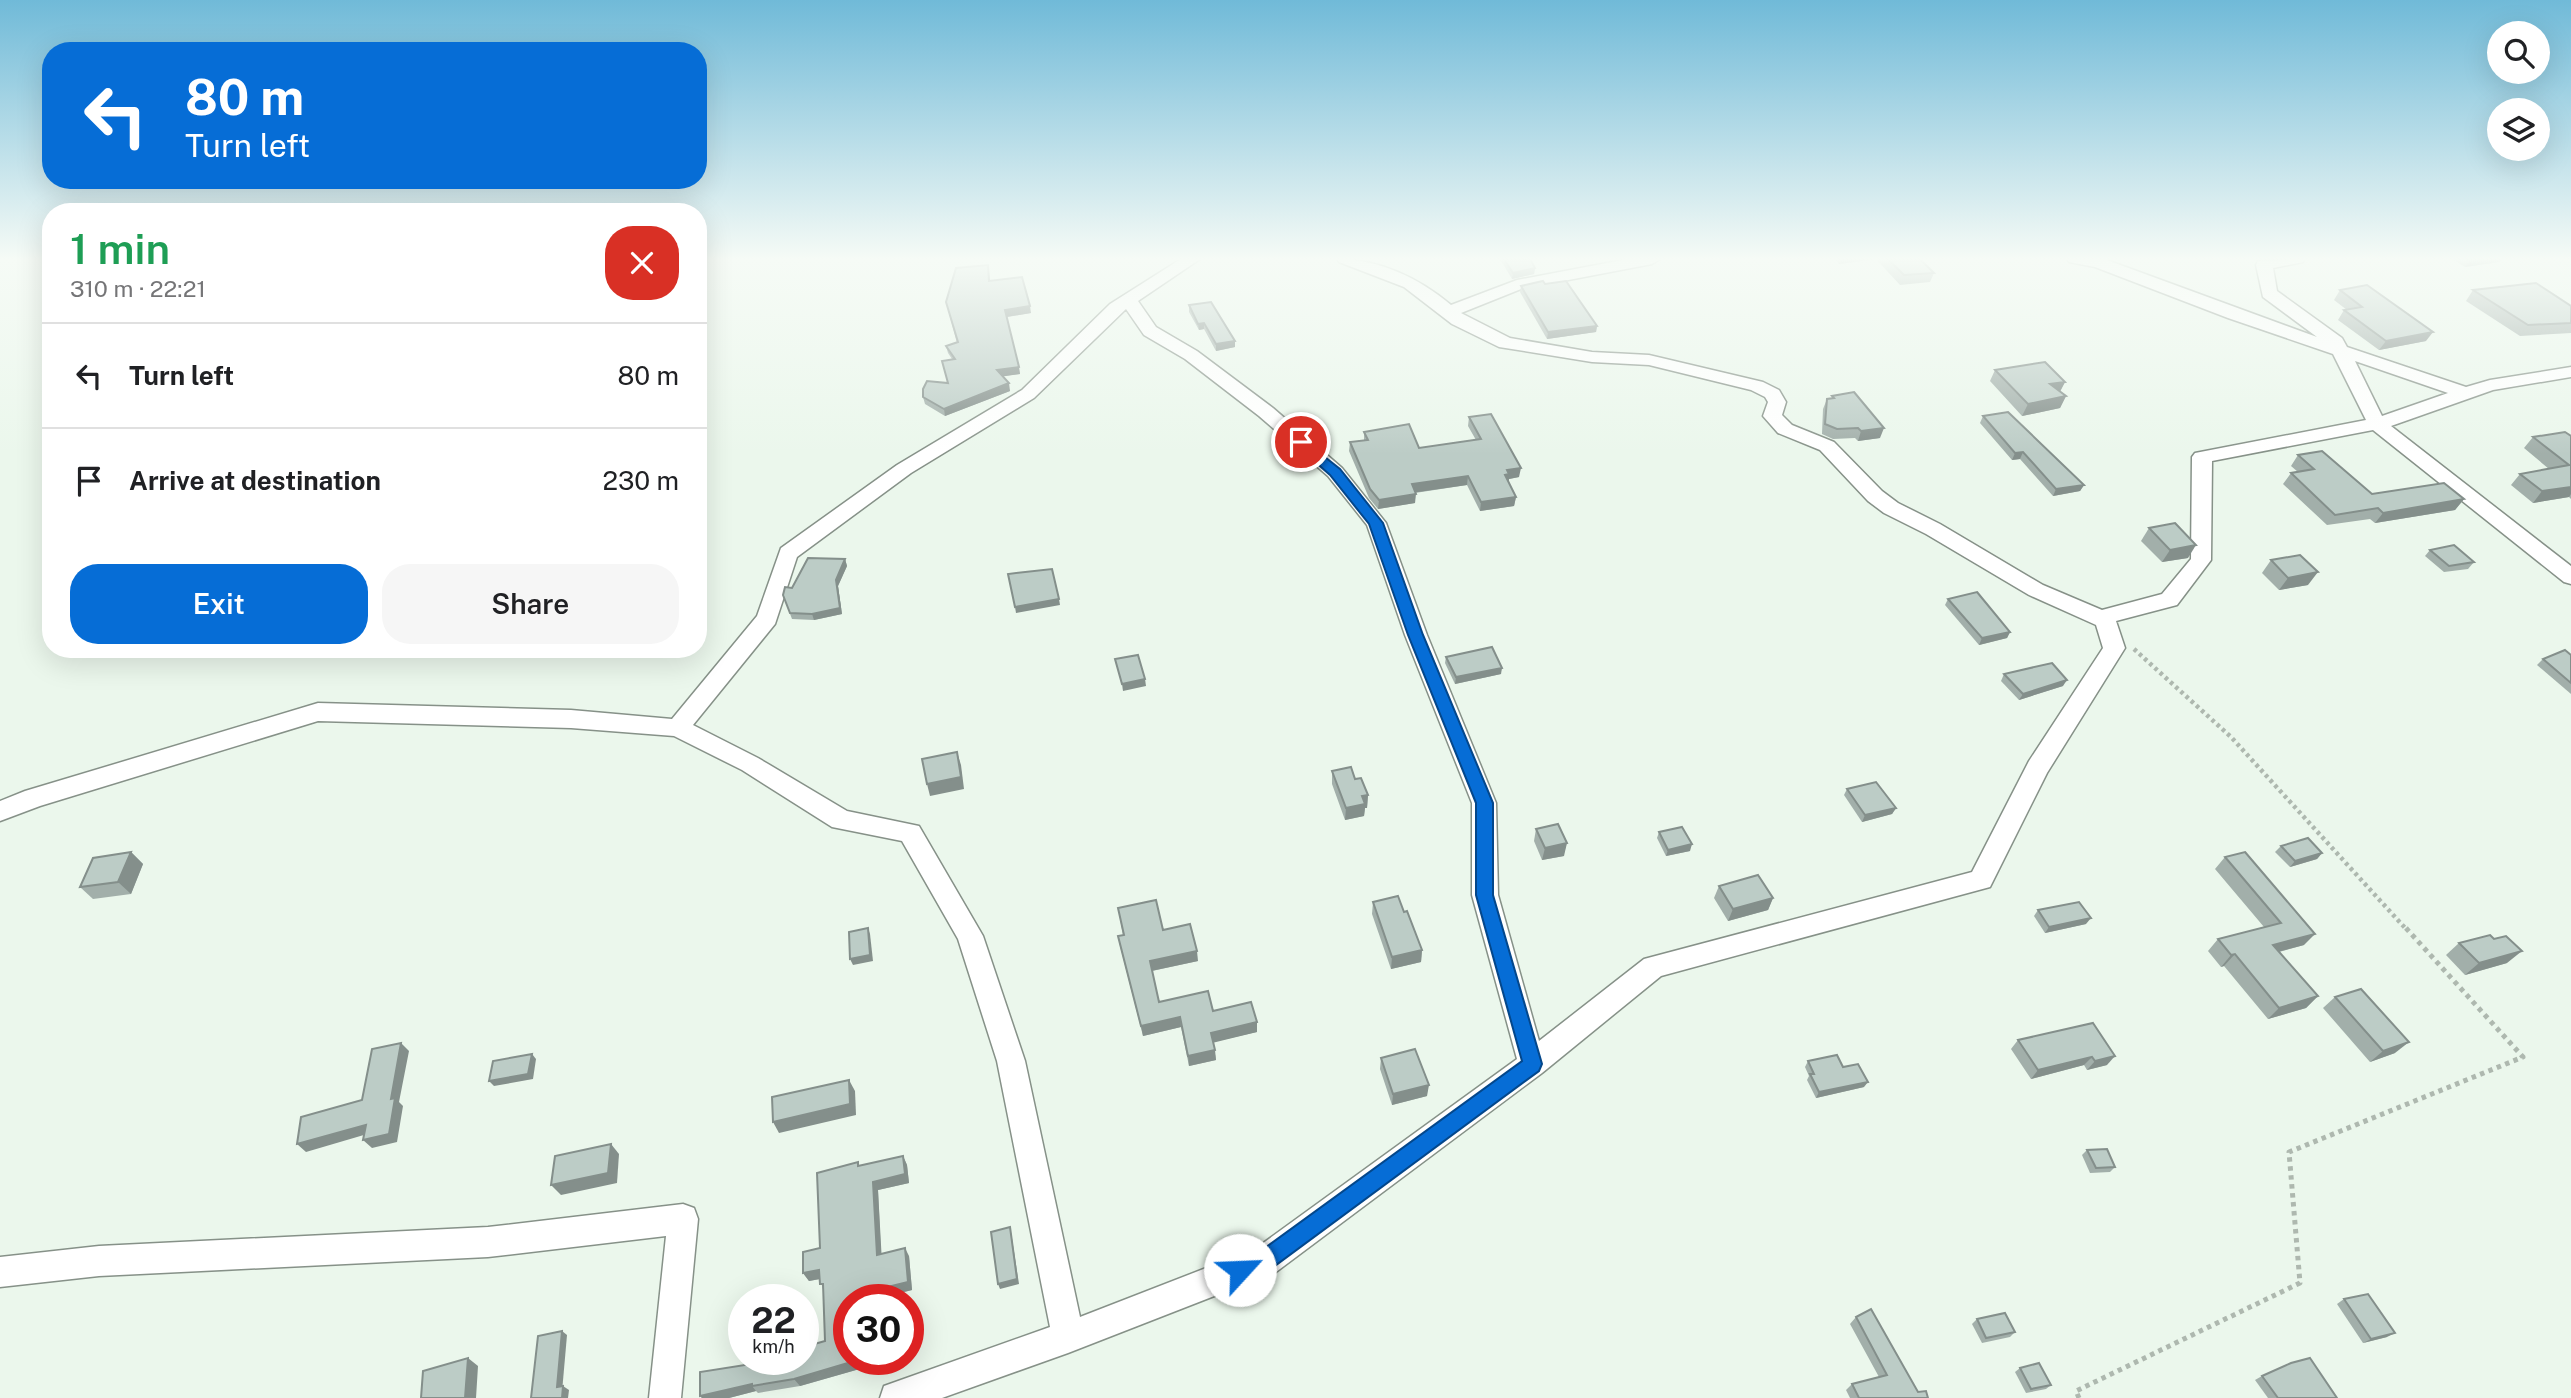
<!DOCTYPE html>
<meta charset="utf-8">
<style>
body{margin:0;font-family:"Public Sans",sans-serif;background:#f6f6f6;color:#202124;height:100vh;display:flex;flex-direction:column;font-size:26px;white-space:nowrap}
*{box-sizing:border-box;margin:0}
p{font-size:23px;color:#757577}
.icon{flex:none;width:38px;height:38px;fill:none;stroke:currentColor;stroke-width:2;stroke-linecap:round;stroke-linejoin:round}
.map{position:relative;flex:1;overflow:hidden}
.sheet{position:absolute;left:42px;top:203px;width:665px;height:455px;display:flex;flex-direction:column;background:#fff;border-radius:28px;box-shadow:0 7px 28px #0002}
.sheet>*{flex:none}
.guide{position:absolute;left:42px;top:42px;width:665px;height:147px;border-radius:28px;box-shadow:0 7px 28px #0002;background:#066dd6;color:#fff;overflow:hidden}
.buttons{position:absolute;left:2487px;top:21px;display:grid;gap:14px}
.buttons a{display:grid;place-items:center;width:63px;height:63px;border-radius:50%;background:#fff;box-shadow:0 7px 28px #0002;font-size:35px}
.speed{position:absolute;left:728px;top:1284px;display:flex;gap:14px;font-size:35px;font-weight:700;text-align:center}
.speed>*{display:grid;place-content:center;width:91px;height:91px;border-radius:50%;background:#fff;box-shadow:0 7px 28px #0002;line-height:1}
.speed small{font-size:18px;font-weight:400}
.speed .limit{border:10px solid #d22;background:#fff;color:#111}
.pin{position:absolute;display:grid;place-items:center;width:60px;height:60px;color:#fff;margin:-30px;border:4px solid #fff;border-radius:50%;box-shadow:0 2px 7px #0007}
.me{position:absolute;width:77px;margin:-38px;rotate:65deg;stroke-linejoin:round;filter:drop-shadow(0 0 5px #0008)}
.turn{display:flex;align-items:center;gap:24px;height:147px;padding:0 28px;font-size:32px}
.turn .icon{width:91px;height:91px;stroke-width:2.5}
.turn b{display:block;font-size:49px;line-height:60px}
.round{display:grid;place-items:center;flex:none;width:74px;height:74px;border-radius:28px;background:#f6f6f6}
.summary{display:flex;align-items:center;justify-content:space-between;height:119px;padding:0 28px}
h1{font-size:42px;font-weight:600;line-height:52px;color:#1e9e55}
.cta{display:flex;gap:14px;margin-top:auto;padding:14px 28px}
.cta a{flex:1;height:80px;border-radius:28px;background:#066dd6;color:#fff;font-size:28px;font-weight:600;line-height:80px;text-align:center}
.cta a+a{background:#f6f6f6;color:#202124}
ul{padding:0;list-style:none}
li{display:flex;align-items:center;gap:21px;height:105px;padding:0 28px;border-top:2px solid #e0e0e0}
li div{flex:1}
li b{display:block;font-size:26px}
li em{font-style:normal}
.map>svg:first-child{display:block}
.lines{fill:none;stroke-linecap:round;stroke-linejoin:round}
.street-casing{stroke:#869188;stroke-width:3}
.path-far1{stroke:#aeb8af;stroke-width:4.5;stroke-dasharray:3.5 3.5;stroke-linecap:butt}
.path{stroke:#aeb8af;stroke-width:5;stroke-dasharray:4.5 4.5;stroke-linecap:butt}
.street{fill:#fff;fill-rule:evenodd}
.wall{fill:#a2afaa}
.shaded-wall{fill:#848f8b}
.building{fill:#bcccc6;stroke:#848f8b;stroke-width:2}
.route{fill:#066dd6;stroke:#04478b;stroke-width:2}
</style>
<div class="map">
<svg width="2571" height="1398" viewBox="0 0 2571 1398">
<rect width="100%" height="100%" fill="#ebf7ec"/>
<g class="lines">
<g class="street-casing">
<g id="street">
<path d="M1181,259H1200L1138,301L1156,327L1197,351L1273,408L1342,468L1386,523L1427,635L1496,803L1498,895L1539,1041L1644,959L1972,872L2029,761L2103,648L2096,625L2029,595L1926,534L1884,513L1868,501L1820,450L1778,433L1763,416L1768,402L1765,397L1751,390L1649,365L1592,362L1499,347L1452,324L1404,287L1339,262L1337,259C1379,259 1419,278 1451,305L1517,280L1628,259H1660L1652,264L1521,289L1461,313L1510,338L1592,352L1649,355L1763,382L1779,390L1786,402L1782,415L1792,425L1834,442L1882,491L1898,503L1940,524L2043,585L2102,610L2162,594L2191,559L2192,457L2195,453L2366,420L2333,354L2228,318L2095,267L2069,262L2067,259H2104L2317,337L2263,297L2256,265L2258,261L2305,259L2303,262L2273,268L2277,291L2342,338L2347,347L2466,387L2490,380L2571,367V377L2493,390L2391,426L2571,566V584L2564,582L2373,430L2212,461L2211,560L2177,605L2116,621L2125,648L2047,773L1990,887L1661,976L1542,1073L1276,1272L1068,1353L942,1398H880L884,1386L1050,1327L997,1061L958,939L902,841L832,827L742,770L674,736L571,728L318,721L40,806L0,821V801L25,791L318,703L571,710L672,719L757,616L781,548L897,465L1022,390L1110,304ZM1126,309L1144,335L1185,359L1259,416L1328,476L1367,525L1405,635L1472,803V895L1517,1059L1255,1249L1080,1317L1025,1061L983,936L919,826L847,811L758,758L693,725L775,624L797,557L911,473L1034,398ZM2355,361L2448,393L2382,416Z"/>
<path d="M683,1204L694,1208L698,1219L681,1398H649L666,1236L488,1257L99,1276L0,1287V1257L99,1246L488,1227Z"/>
</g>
</g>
<path class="path-far1" d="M2134,649L2231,737L2406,929"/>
<path class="path" d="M2079,1398L2076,1391L2300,1283L2289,1152L2523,1057L2405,927"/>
<use href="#street" class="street"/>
</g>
<g class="wall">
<path d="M1500,259H1530L1535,268L1534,274L1512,279Z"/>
<path d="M1835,259H1920L1934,273L1930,282L1900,285L1876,259L1839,264Z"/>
<path d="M2452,259H2502L2499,262L2465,267Z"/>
<path d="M989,272L990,281L1031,313L1007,317L1020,374L1003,376L1010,391L945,416L925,404L923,397L948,383L942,361L952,359L948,353L946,346L957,343L946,302Z"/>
<path d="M1545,284L1597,326L1596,332L1547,339L1520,292L1521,286Z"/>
<path d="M2340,290L2426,341L2379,350L2338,320L2344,310H2347L2334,300Z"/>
<path d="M2473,290L2571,306V333L2520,336L2466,301Z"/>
<path d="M1189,305L1235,347L1216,351L1204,329L1199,330L1189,312Z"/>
<path d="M1995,370L2065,382L2060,392L2066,396L2060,408L2022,416L1990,381Z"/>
<path d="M1832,396L1880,438L1858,441L1855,438L1833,439L1822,434L1823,409L1827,399H1831Z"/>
<path d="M1983,416L2084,485L2080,491L2053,496L2020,459L2012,460L1980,423Z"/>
<path d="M1469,417L1519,477L1509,479L1508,482L1516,497L1514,506L1480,511L1467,485L1415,493V503L1378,509L1369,498L1349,451L1350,442L1364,440V432L1419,448L1476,440L1468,426Z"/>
<path d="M2571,436V499L2569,497L2533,503L2511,485L2520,474L2549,469L2524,448L2533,437Z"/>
<path d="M2298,455L2372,494L2464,499L2455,510L2375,523L2370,519L2327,525L2283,484L2291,473L2298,472L2291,466Z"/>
<path d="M2149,528L2188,558L2162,562L2141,541Z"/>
<path d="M2430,550L2474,562L2468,569L2444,572L2425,556Z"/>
<path d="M845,559L847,566L838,586L842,614L814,620L792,619L783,595L792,588Z"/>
<path d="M2271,560L2308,585L2279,590L2262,573Z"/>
<path d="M1948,599L2010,632L2007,638L1979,645L1945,605Z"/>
<path d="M2571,655V694L2537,665L2543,659Z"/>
<path d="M1446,657L1501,674L1455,684L1445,663Z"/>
<path d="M2004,674L2063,686L2019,700L2001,681Z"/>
<path d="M1332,771L1368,795L1367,808H1365L1364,816L1345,820L1332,784Z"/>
<path d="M1847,789L1896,808L1892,814L1862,822L1844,795Z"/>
<path d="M1536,829L1564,856L1542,860L1534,841Z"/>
<path d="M1659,832L1690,851L1666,856L1657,838Z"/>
<path d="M2281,846L2322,853L2317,859L2290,867L2275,852Z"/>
<path d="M131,852L143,864L131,894L93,899L80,887Z"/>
<path d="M2225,857L2304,945L2279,952L2318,996L2306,1008L2268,1019L2224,966L2221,967L2208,951L2218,939L2264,927L2215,869Z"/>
<path d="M1719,886L1773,898L1768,910L1728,921L1714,898Z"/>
<path d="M1373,902L1404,912L1422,950L1421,962L1391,969L1372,914Z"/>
<path d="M1118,908L1163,930L1198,961L1152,971L1159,1002L1213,1011L1257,1022V1032L1213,1042L1216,1060L1189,1066L1181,1027L1143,1036L1120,946L1118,936L1123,935Z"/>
<path d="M2038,910L2086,924L2045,933L2034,916Z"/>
<path d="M2494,939L2507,963L2465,975L2446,955L2459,943Z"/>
<path d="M2335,997L2395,1053L2370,1062L2323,1008Z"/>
<path d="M2093,1023L2107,1065L2087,1070L2084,1065L2031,1079L2011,1049L2018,1040Z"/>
<path d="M1381,1058L1427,1096L1392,1105L1380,1069Z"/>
<path d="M1808,1061L1843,1067L1864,1087L1816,1098L1807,1080L1809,1076L1805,1067Z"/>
<path d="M2087,1150L2115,1167L2110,1172L2090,1173L2082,1155Z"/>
<path d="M903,1156L907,1165L909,1183L878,1190L881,1254L909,1256L912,1290L880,1298V1300H849L863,1368L800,1386L758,1393L756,1391L729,1398H702L700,1396L777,1360L812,1351L825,1341L823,1289L820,1279L809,1281L803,1273L820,1248L860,1166Z"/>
<path d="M2344,1299L2387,1337L2363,1343L2337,1304Z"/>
<path d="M1856,1317L1918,1392L1928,1398H1850L1846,1390L1852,1384L1879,1377L1850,1324Z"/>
<path d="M1977,1319L2015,1332L2010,1337L1982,1343L1972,1324Z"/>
<path d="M2020,1368L2051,1385L2046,1389L2026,1393L2015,1372Z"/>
<path d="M2262,1376L2337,1398H2268L2255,1380Z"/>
</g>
<g class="shaded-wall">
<path d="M1841,259H1876L1839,264Z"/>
<path d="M2486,259H2502L2499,262L2465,267L2469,261Z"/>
<path d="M1535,268L1534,274L1512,279L1513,273Z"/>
<path d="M1030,306L1031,313L1006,317L1005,310Z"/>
<path d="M1204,323V329L1199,330L1198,324Z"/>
<path d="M1597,326L1596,332L1547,339L1548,332Z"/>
<path d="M2433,332L2426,341L2379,350L2386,341Z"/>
<path d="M1235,341V347L1216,351V344Z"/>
<path d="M1019,367L1020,374L999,377L997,370Z"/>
<path d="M2065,382L2059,393L2050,384Z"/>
<path d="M1009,383L1010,391L945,416L944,409Z"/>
<path d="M2066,396L2060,408L2022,416L2028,404Z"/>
<path d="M1884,428L1880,438L1858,441L1861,431Z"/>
<path d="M2023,452L2020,459L2012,460L2015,453Z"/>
<path d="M1521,468L1519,477L1509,479L1508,483L1505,475L1507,470Z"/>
<path d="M1468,476L1467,485L1411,493L1412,484Z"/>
<path d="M2084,485L2080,491L2053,496L2056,489Z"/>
<path d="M2571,487V494L2569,497L2533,503L2542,491Z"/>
<path d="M1416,494L1415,503L1378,509L1379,500Z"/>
<path d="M1516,497L1514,506L1480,511L1481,502Z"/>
<path d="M2464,499L2455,510L2375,523L2383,513Z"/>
<path d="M2196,545L2188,558L2162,562L2170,550Z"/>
<path d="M845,559L847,566L838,586L842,614L814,620L812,614Z"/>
<path d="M2318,572L2308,585L2279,590L2288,578Z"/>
<path d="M1059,599L1060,605L1016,613L1015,607Z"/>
<path d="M2010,632L2007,638L1979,645L1982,638Z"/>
<path d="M1502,668L1501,674L1455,684L1456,677Z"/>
<path d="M1145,679L1146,686L1123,691L1122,684Z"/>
<path d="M2067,680L2063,686L2019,700L2023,694Z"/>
<path d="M957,752L961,765L964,789L930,796L927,784Z"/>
<path d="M1368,795L1367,808H1365L1364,816L1345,820L1346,808L1362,796Z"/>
<path d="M1896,808L1892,814L1862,822L1865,815Z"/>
<path d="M1567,843L1564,856L1542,860L1545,848Z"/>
<path d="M1692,844L1690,851L1666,856L1668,850Z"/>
<path d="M131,852L143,864L131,894L118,882Z"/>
<path d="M2322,853L2317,859L2290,867L2295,861Z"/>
<path d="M1773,898L1768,910L1728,921L1733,909Z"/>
<path d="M2091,918L2086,924L2045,933L2049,927Z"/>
<path d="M868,928L870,934L873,961L853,965L850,959Z"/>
<path d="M2315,934L2304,945L2262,956L2273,945Z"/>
<path d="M1422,950L1421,962L1391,969L1392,957Z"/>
<path d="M1197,951L1198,961L1151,971L1150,961Z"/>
<path d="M2522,951L2507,963L2465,975L2479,963Z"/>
<path d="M2235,954L2224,966L2221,967L2231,955Z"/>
<path d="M2318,996L2306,1008L2268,1019L2279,1008Z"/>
<path d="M1180,1017L1181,1027L1143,1036L1141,1026Z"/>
<path d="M1257,1022V1032L1212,1043L1211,1033Z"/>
<path d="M2409,1042L2395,1053L2370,1062L2383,1051Z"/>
<path d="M401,1043L409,1051L399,1102L403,1106L397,1142L372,1148L363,1140L391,1099Z"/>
<path d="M1215,1050L1216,1060L1189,1066L1188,1056Z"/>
<path d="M532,1054L536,1059L533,1079L494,1086L489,1081Z"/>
<path d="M2115,1056L2107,1065L2087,1070L2095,1061Z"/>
<path d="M2092,1057L2084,1065L2031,1079L2038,1070Z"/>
<path d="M849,1080L855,1091L856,1115L779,1133L773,1122Z"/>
<path d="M1868,1082L1864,1087L1816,1098L1819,1092Z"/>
<path d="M1429,1085L1427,1096L1392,1105L1393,1094Z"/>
<path d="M366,1125L374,1132L306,1152L297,1144Z"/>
<path d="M611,1144L619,1154L617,1183L561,1195L551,1185Z"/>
<path d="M903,1156L907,1165L909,1183L878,1190L882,1263L877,1255L873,1182Z"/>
<path d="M1010,1227L1011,1232L1019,1284L1000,1289L998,1284Z"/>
<path d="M905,1248L909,1256L912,1290L880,1298V1300H876L875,1290Z"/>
<path d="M819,1270L825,1278L809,1281L803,1273Z"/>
<path d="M562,1331L567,1335L562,1392L557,1387Z"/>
<path d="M2395,1333L2387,1337L2363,1343L2371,1339Z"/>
<path d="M468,1358L478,1366L476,1398H465Z"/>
<path d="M858,1360H862L863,1368L800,1386L794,1379Z"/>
<path d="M752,1384V1386L756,1391L729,1398H702L700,1396Z"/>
<path d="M563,1386L569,1390L568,1398H562Z"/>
</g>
<g class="building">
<path d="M1504,259H1530L1535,268L1513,273Z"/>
<path d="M1888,259H1920L1934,273L1904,275Z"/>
<path d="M2466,259H2486L2469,261Z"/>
<path d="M988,265L989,281L1022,277L1030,306L1005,310L1019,367L997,370L1009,383L944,409L923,397V389L927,381L948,383L942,361L955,359L946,346L958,342L946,302L956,268Z"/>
<path d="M1543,281L1545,284L1566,281L1597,326L1548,332L1521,286Z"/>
<path d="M2536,283L2571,306V323L2528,325L2473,290Z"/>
<path d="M2367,285L2433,332L2386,341L2344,310L2362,307L2340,290Z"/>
<path d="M1211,302L1235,341L1216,344L1204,323L1198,324L1189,305Z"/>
<path d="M2045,362L2065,382L2050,384L2066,396L2028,404L1995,370Z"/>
<path d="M1854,392L1884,428L1861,431L1858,428L1837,429L1825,424L1827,399L1834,398L1832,396Z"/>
<path d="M2008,412L2084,485L2056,489L2023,452L2015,453L1983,416Z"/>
<path d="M1491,414L1521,468L1507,470L1509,474L1505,475L1516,497L1481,502L1468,476L1412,484L1416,494L1379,500L1370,489L1350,442L1368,440L1364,432L1409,424L1419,448L1481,439L1469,417Z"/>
<path d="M2565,432L2571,436V487L2542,491L2520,474L2569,465L2533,437Z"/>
<path d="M2322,451L2372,494L2444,483L2464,499L2383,513L2378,508L2335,515L2291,473L2314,469L2298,455Z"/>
<path d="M2175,523L2196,545L2170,550L2149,528Z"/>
<path d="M2454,545L2474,562L2449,566L2430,550Z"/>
<path d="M2300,555L2318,572L2288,578L2271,560Z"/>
<path d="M808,558L845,559L836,580L840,608L812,614L790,613L783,595L785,587L792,588Z"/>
<path d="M1052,569L1059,599L1015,607L1008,574Z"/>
<path d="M1977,592L2010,632L1982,638L1948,599Z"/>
<path d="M1492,647L1502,668L1456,677L1446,657Z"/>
<path d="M2565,650L2571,655V683L2543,659Z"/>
<path d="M1138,655L1145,679L1122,684L1115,659Z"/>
<path d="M2052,663L2067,680L2023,694L2004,674Z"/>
<path d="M957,752L961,777L927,784L922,759Z"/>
<path d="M1351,767L1355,779L1361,778L1368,795L1362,796L1365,804L1346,808L1332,771Z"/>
<path d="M1876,782L1896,808L1865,815L1847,789Z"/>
<path d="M1558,824L1567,843L1545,848L1536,829Z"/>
<path d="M1682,827L1692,844L1668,850L1659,832Z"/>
<path d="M2308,838L2322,853L2295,861L2281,846Z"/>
<path d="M131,852L118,882L80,887L93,858Z"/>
<path d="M2245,852L2315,934L2273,945L2318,996L2279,1008L2235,954L2231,955L2218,939L2281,923L2225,857Z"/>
<path d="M1758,875L1773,898L1733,909L1719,886Z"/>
<path d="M1398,896L1404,912L1407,911L1422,950L1392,957L1373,902Z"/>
<path d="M1156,900L1163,930L1190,924L1197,951L1150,961L1159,1002L1208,991L1213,1011L1251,1002L1257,1022L1211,1033L1215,1050L1188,1056L1180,1017L1141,1026L1118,936L1124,935L1118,908Z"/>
<path d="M2079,902L2091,918L2049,927L2038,910Z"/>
<path d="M868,928L870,955L850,959L849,932Z"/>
<path d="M2490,935L2494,939L2506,936L2522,951L2479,963L2459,943Z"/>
<path d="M2361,989L2409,1042L2383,1051L2335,997Z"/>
<path d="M2093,1023L2115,1056L2095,1061L2092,1057L2038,1070L2018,1040Z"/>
<path d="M401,1043L391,1099L395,1098L389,1134L363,1140L366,1125L297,1144L301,1117L362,1100L372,1049Z"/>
<path d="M1415,1049L1429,1085L1393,1094L1381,1058Z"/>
<path d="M532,1054L528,1074L489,1081L493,1061Z"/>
<path d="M1837,1055L1843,1067L1858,1064L1868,1082L1819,1092L1810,1074H1814L1808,1061Z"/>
<path d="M849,1080L850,1104L773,1122L772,1097Z"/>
<path d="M611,1144L608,1173L551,1185L555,1156Z"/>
<path d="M2107,1149L2115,1167L2096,1168L2087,1150Z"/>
<path d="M903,1156L905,1174L873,1182L877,1255L905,1248L908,1282L875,1290L876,1300H849V1360H858L794,1379L752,1386V1384L700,1396V1372L777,1360H803V1354L812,1351L811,1345L825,1341L823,1284H820L819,1270L803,1273V1252L820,1248L817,1173L858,1162V1166Z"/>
<path d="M1010,1227L1017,1279L998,1284L991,1232Z"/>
<path d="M2368,1294L2395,1333L2371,1339L2344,1299Z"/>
<path d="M1871,1309L1918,1392L1926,1391L1928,1398H1859L1852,1384L1887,1375L1856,1317Z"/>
<path d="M2005,1313L2015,1332L1986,1338L1977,1319Z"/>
<path d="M562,1331L557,1387L563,1386L562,1398H531L538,1336Z"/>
<path d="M468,1358L465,1398H421L423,1371Z"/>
<path d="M2310,1358L2337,1398H2278L2262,1376L2291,1363Z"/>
<path d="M2039,1363L2051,1385L2031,1389L2020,1368Z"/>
</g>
<linearGradient id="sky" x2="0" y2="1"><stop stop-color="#70bad8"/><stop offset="0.57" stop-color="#f6fbf6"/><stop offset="1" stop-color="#f6fbf6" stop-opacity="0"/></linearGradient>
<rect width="2571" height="454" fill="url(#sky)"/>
<path class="route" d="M1301,438L1340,469L1383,523L1423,635L1493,803V895L1542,1064L1539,1071L1272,1268L1240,1281L1232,1278L1229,1270L1232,1262L1258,1253L1522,1061L1476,895V803L1408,635L1369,524L1330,475L1296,445L1294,442Z"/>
</svg>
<div class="buttons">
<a><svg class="icon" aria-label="search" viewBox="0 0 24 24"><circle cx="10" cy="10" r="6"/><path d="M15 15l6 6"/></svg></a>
<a><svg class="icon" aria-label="layers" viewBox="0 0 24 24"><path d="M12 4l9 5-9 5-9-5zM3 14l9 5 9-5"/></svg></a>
</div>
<div class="speed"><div>22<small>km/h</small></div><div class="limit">30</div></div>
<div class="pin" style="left:1301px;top:442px;background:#d93025"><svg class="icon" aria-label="arrive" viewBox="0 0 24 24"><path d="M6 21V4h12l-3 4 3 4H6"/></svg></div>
<svg class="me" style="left:1240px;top:1270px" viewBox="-20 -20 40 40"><circle r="19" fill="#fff"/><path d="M0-13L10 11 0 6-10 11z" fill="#066dd6"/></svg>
<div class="guide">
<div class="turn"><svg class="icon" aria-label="left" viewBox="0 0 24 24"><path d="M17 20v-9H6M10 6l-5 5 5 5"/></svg><div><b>80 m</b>Turn left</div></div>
</div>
<section class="sheet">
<div class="summary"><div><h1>1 min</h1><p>310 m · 22:21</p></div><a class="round" style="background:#d93025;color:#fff"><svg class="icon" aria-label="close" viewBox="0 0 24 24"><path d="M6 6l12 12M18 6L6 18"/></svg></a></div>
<ul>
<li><svg class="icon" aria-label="left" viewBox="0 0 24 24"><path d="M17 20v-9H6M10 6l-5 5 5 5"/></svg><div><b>Turn left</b></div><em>80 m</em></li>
<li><svg class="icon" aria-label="arrive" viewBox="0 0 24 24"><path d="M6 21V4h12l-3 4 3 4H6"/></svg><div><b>Arrive at destination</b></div><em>230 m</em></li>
</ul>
<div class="cta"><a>Exit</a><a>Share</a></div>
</section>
</div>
